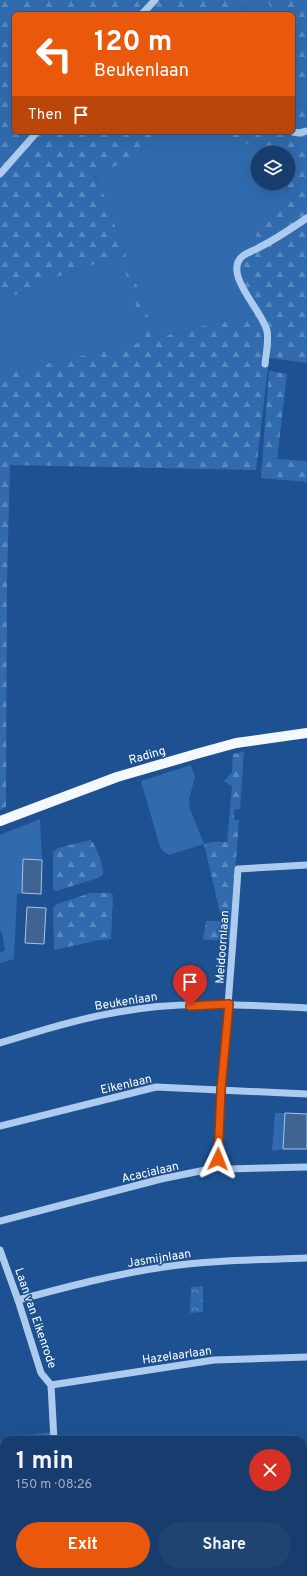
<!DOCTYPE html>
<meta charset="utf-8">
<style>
body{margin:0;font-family:Overpass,sans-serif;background:#1f4472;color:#f1f3f6;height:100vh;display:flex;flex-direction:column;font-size:15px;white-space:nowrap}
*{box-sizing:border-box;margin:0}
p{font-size:13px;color:#9eaec2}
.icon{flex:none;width:22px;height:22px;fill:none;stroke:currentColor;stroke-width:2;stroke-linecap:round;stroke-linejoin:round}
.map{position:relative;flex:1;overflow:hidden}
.sheet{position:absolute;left:0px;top:1436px;width:307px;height:140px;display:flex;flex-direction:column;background:#163d6d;border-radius:12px 12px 0 0;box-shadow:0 4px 16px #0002,0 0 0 1px #355680}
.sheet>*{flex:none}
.banner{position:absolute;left:12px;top:12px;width:283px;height:122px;border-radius:6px;box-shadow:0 4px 16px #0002,0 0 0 1px #355680;background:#ea580c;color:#fff;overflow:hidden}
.fabs{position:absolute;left:251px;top:146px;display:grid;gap:8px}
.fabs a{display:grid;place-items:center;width:44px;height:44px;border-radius:50%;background:#163d6d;box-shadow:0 4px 16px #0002,0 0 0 1px #355680;font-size:20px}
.pin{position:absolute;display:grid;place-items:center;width:34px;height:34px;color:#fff;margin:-41px -17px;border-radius:50% 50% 50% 0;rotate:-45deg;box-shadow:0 0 4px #0007}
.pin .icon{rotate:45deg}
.me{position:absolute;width:44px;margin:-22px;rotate:2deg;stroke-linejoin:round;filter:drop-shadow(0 0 3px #0008)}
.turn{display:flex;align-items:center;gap:14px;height:84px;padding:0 16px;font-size:18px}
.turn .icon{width:52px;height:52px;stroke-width:2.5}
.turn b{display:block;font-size:28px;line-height:34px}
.then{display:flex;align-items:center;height:38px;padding:0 16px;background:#0003;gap:8px;font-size:15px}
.round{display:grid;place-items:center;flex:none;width:42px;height:42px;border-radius:21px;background:#1f4472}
.summary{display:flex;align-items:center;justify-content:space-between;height:68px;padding:0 16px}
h1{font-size:24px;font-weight:700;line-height:30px}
.cta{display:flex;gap:8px;margin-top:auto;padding:8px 16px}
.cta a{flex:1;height:46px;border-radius:24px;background:#ea580c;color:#fff;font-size:16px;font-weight:700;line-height:46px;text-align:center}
.cta a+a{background:#1f4472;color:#f1f3f6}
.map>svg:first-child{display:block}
.green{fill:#316bae}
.forest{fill:url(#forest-firs)}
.park{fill:url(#park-crowns)}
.water{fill:#3f6492;stroke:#a1c6ef}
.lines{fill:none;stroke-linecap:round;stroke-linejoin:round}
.minor{stroke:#adcbee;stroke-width:7}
.major{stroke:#f4f8ff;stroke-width:10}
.route-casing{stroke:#983908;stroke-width:10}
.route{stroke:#ea580c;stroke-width:7}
.labels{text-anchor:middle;stroke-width:3;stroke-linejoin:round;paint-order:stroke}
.street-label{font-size:12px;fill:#fff;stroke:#1d5191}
</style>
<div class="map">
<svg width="307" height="1576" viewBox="0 0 307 1576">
<defs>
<pattern id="forest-firs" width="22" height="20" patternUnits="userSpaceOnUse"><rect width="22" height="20" fill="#316bae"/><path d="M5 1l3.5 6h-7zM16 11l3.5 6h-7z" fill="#5a89be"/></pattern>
<pattern id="park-crowns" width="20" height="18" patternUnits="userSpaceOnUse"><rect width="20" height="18" fill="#316bae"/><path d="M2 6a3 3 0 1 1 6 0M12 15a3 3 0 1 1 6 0" fill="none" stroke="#5a89be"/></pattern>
</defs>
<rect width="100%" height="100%" fill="#1d5191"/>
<g class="green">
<path d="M239,0H307V106L304,105L293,109V14H247Z"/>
<path d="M163,132H215L235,142L288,149L300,159L298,169L289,176L288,182V153H258V183H288L286,206L257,223L260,247L257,312L156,338L101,187L94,175C120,164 143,153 163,132Z"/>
<path d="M120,255L148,341L0,374V299L37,289L35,282L64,275Z"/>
<path d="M191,765L195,777L189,799L190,809L204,844L169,855L164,852L160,847L141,781Z"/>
<path d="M40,819L42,860L23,859L22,893L17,894L14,959L0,963V953L5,950L2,933L0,931V835Z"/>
<path d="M275,1113H285L283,1149L272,1151Z"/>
<path d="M51,1432V1440H4V1504H0V1441C17,1437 34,1434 51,1432Z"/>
<path d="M1,1549H4V1572H11V1575H2V1567H0Z"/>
</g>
<g class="forest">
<path d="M0,0H239L247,14H14V132H163C143,153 120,164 94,176L101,187L156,338L257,312L240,281L241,258L260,246L256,243L257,223L286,206L289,176L298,169L300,159L288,149L235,142L215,132H293V109L304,105L307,106V363L270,358V350L256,470L10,465L7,580L6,807L0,810V374L147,341L120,255L64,275L35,282L37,289L0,299Z"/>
<path d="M267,0H307V91L293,89V14H274Z"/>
<path d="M269,371L287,374L277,459L307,461V482L261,478Z"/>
<path d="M244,752L240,809L234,810V820H239L230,940H203L206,921H222L204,844L212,842H227L232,786L224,781L232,772L233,754Z"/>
<path d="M90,840C95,842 103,864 103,870C104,874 101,876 98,878L56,891L53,890V852L58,848Z"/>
<path d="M90,893H110L113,895L111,939L99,940L54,950L53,908L57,904Z"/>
<path d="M0,1504H4V1549H1L0,1551Z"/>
</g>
<path class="park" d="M203,1286V1312L190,1313L191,1287Z"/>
<g class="water">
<path d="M23,859L42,860L41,894L22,893Z"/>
<path d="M27,907L46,908L44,944L25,943Z"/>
<path d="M285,1113L307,1114V1149H283Z"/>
</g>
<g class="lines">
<g class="minor">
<path d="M142,14L155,0"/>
<path d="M293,132L299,133L307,131"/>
<path d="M0,174L37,132"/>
<path d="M265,364C266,354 269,341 267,331C263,311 220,272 244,255C249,252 255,250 260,247C276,239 292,228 307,218"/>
<path d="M0,1043C39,1031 78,1019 118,1012C180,1000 245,1005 307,1008"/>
<path d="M0,1126L156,1087L307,1094"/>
<path d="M220,1167L218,1159C222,1062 232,966 238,869L307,865"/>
<path d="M0,1221L161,1179L220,1167L227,1169L307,1167"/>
<path d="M0,1250L18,1300L41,1373L51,1385L54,1440"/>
<path d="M18,1300C66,1287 115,1274 164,1267C211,1260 259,1260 307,1258"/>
<path d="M51,1385L214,1360L307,1357"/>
<path d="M303,1446H307"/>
<path d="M303,1538H307"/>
<path d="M59,1572V1576"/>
</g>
<path class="major" d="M0,821L117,777L196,754L236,743L307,733"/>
</g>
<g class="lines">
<g class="route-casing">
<path id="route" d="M190,1006L229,1004L221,1090L218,1159"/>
</g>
<use href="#route" class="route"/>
</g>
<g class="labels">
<g class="street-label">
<text transform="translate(147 755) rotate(-16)" y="4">Rading</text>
<text transform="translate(222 947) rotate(-86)" y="4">Meidoornlaan</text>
<text transform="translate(126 1001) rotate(-9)" y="4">Beukenlaan</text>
<text transform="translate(126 1084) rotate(-13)" y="4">Eikenlaan</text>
<text transform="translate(150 1172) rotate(-13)" y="4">Acacialaan</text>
<text transform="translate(159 1258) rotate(-9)" y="4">Jasmijnlaan</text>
<text transform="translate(36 1318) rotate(71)" y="4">Laan van Eikenrode</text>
<text transform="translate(177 1355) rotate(-8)" y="4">Hazelaarlaan</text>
</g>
</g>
</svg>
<div class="fabs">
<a><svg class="icon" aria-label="layers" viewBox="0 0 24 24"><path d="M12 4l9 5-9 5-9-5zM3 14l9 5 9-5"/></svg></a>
</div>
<div class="pin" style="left:190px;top:1006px;background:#d93025"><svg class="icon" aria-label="arrive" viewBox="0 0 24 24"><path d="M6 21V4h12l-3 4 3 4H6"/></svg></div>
<svg class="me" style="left:218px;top:1159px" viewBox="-20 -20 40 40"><path d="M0-17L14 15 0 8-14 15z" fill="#ea580c" stroke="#fff" stroke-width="4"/></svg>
<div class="banner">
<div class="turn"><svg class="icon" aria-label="left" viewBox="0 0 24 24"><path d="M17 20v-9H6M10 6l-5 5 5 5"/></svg><div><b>120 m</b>Beukenlaan</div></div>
<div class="then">Then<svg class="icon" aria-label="arrive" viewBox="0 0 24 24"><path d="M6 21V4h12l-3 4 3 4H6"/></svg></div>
</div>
<section class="sheet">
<div class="summary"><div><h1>1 min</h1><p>150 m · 08:26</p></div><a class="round" style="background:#d93025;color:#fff"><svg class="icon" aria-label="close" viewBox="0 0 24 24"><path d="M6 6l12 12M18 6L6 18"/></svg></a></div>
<div class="cta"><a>Exit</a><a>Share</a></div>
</section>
</div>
